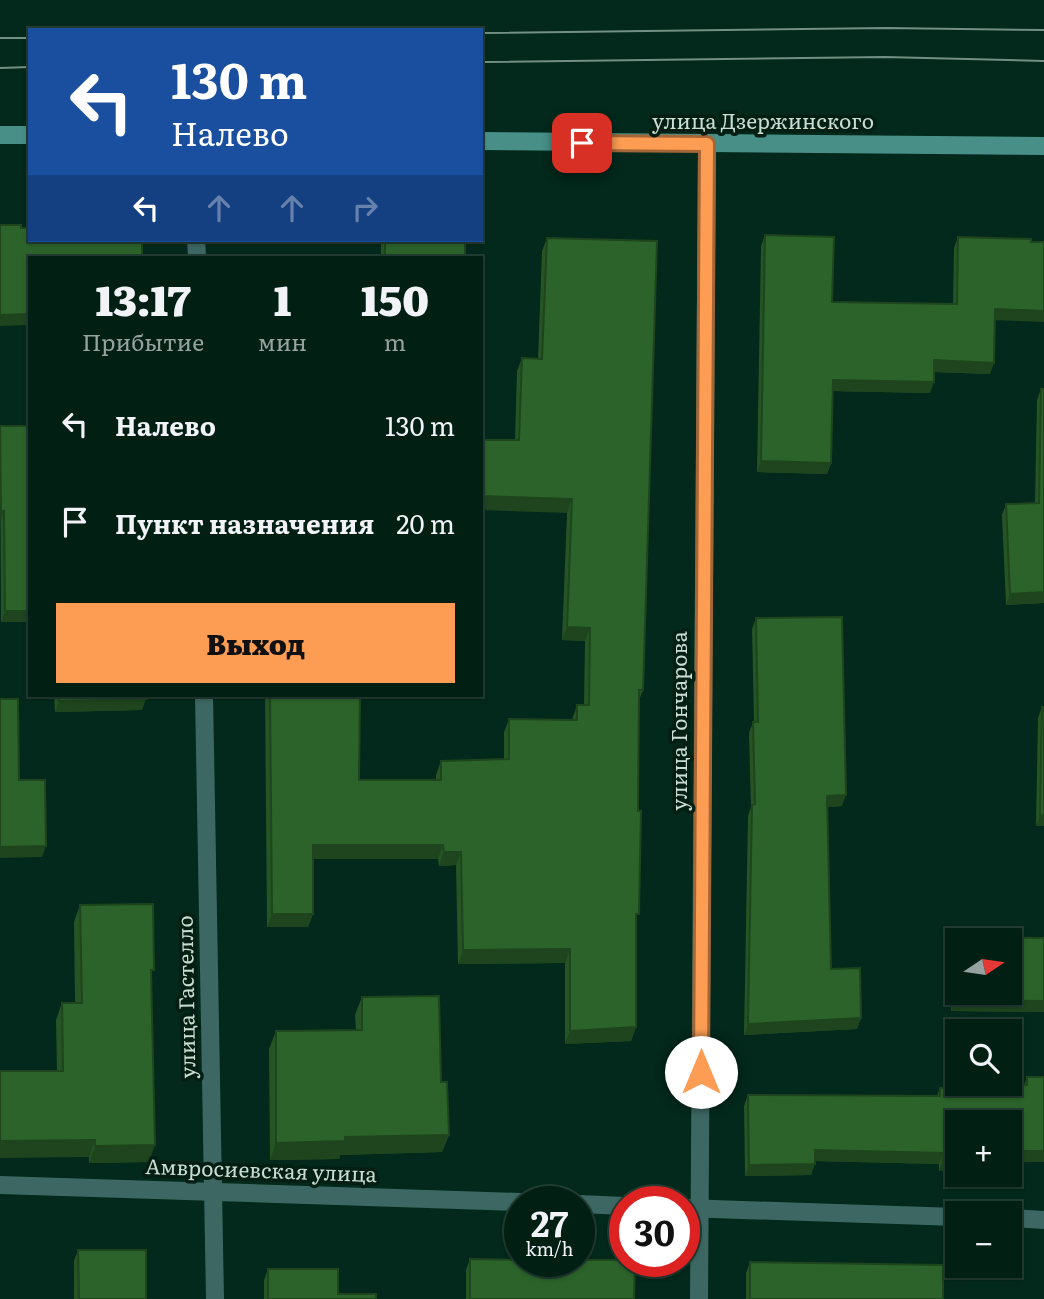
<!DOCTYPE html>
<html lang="ru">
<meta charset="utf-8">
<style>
body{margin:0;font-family:Literata,serif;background:#0c271d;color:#f1f3f6;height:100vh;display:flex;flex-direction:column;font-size:26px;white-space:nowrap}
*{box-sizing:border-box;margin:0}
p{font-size:23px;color:#96a2a0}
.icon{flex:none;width:38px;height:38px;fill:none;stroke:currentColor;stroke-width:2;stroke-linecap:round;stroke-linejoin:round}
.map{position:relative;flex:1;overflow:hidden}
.sheet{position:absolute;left:28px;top:256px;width:455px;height:441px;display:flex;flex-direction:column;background:#021f14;border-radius:0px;box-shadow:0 2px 5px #0004,0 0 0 2px #233d34}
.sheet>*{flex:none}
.guide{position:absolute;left:28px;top:28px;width:455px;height:214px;border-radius:0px;box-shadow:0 2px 5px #0004,0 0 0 2px #233d34;background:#1a4fa0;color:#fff;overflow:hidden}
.needle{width:46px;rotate:77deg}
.fabs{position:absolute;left:945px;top:928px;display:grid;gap:14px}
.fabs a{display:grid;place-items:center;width:77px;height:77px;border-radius:0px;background:#021f14;box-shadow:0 2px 5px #0004,0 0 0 2px #233d34;font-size:35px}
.speed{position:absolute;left:504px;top:1186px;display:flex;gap:14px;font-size:35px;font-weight:700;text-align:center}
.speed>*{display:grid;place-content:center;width:91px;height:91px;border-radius:50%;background:#021f14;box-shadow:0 2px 5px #0004,0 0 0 2px #233d34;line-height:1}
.speed small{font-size:18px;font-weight:400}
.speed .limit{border:10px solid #d22;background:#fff;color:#111}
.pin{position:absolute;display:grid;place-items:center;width:60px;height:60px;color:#fff;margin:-30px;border-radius:14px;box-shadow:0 4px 10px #0006}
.me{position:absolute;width:77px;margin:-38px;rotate:0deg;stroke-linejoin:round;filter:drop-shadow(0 0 5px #0008)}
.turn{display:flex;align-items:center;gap:24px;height:147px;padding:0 28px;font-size:32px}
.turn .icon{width:91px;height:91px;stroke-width:2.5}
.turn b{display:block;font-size:49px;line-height:60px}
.lanes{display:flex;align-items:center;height:66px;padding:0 28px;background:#0003;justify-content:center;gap:35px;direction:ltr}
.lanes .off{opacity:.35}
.eta{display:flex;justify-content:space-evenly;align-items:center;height:119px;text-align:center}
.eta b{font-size:42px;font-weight:800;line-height:49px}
.primary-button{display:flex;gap:14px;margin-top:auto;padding:14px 28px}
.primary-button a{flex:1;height:80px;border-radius:0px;background:#fc9d53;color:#111;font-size:28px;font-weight:800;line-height:80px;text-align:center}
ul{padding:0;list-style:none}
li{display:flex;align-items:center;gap:21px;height:98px;padding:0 28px}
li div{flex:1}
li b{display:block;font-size:26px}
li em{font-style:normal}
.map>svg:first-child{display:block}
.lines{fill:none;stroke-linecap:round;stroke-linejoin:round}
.street{stroke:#3d6762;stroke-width:18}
.secondary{stroke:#488f87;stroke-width:18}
.tram{stroke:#739084;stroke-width:2}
.wall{fill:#255524}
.shaded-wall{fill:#1e451d}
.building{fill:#2b632a;stroke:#1e451d;stroke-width:2;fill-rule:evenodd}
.route-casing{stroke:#a46636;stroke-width:18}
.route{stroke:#fc9d53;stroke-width:12}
.labels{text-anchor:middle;stroke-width:7;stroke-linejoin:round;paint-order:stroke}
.street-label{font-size:21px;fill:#c9ddd3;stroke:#031e13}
</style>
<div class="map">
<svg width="1044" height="1299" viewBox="0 0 1044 1299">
<rect width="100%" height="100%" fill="#02291b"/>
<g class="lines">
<g class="street">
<path d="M196,240L197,257"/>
<path d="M204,695L215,1299"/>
<path d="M0,1185L520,1202"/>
<path d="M579,1204L625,1206"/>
<path d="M684,1208L957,1217"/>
<path d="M1010,1218L1044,1220"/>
<path d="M699,1299L707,144"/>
</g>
<g class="secondary">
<path d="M0,135H30"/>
<path d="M481,141L1044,146"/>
</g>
<g class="tram">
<path d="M481,33L886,28L1044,30"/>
<path d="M0,38H30"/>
<path d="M481,62L885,57L1044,61"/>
<path d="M0,68L30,67"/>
</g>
</g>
<g class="wall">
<path d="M765,235L832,302L953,304L954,248L958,237L995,321L990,374L934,372L930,393L833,391L831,463L827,474L757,472L761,246Z"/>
<path d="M547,238L643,690L639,700L636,1027L631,1041L565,1044V963L458,964L456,865L439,866L438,859H313V914L308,927H267L265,695H360L359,780H436V775L441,761L504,759V732L509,719L572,720L577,705H584L585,641L562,640L567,513L515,440L517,371L522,358L538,359L542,251Z"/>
<path d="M381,240H465V257L381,256Z"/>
<path d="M1041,389L1044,603L1006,605L1002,515L1006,504L1035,503L1037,400Z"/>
<path d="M0,426L30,622H1Z"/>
<path d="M756,618L842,806L827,807L831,969L861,1018L857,1029L744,1035L748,816L751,807L749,733L753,722H754L752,629Z"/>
<path d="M54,695H146L142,710L55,712Z"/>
<path d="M1042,707L1044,826H1036L1038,718Z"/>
<path d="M80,905L152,977L149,1162L89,1163V1157L57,1071L56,1020L62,1003H75L74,922Z"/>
<path d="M956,937L1044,938V1012L951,1011L952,948Z"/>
<path d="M362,997L441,1082L449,1135L442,1152L340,1155L339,1159L270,1160L269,1049L276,1031L356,1030L355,1015Z"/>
<path d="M1027,1077H1044L1010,1122L939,1171V1164L815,1161L811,1175L745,1176L744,1106L748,1095L937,1096L940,1088L1024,1085Z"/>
<path d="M78,1250L146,1299H74V1261Z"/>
<path d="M470,1259L634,1299H466V1270Z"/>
<path d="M750,1262L943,1299H746V1273Z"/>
<path d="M268,1269L338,1294L376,1299H264V1280Z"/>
</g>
<g class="shaded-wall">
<path d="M995,309L1044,311V322L991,320Z"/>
<path d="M30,314V325L0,326V315Z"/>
<path d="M934,360L994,363L990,374L930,372Z"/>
<path d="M833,380L934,382L930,393L829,391Z"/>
<path d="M761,461L831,463L827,474L757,472Z"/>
<path d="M481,496L572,499L567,513L481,510Z"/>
<path d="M1,511H4L0,522V512Z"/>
<path d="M1044,592V603L1006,605L1010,594Z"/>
<path d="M5,611H30V622H1Z"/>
<path d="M567,627L590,628L585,641L562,640Z"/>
<path d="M146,699L142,710L55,712L59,701Z"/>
<path d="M846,795L842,806L823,807L827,796Z"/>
<path d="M1040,815H1044V826H1036Z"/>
<path d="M313,845H443L438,859H308Z"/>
<path d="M46,846L42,857L0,858V847Z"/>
<path d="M444,852H461L456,865L439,866Z"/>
<path d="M272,914H313L308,927H267Z"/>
<path d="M570,949L565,963L458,964L463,950Z"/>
<path d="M956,1000L1044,1001V1012L951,1011Z"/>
<path d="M861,1018L857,1029L744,1035L748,1024Z"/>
<path d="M636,1027L631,1041L565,1044L570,1031Z"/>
<path d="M449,1135L442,1152L340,1155L339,1159L270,1160L276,1143L345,1137Z"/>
<path d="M95,1140L89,1157L0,1158V1141Z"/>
<path d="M155,1145L149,1162L89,1163L95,1146Z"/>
<path d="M815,1150L943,1153L939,1164L811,1161Z"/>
<rect x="1010" y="1151" width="34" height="11"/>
<path d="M957,1159V1170L939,1171L943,1160Z"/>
<path d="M815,1164L811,1175L745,1176L749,1165Z"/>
</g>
<g class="building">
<path d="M0,225H21V228H30V240H142V257H30V314L0,315Z"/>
<path d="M765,235L834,237L832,302L957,304L958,237L1031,239V242H1044V311L995,309L994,363L934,360V382L833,380L831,463L761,461Z"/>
<path d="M547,238L657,241L643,690H639L638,811H641L639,914H636V1027L570,1031V949L463,950L461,852H444L443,845H313V914H272L270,695H360L359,780H441V761L509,759V719L577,720V705H589L590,628L567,627L572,499L481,496V440H519L522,358L542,359Z"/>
<path d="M385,240H465V257H294V256H385Z"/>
<path d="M1041,389H1044V592L1010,594L1006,504L1039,503Z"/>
<path d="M0,426H30V611H5L4,511H1Z"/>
<path d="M842,617L846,795L827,796L831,969L860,968L861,1018L748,1024L752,805L755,804L753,722H758L756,618Z"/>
<path d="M59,695H146V699L59,701Z"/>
<path d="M0,699H18L19,780H45L46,846L0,847Z"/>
<path d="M1042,707H1044V815H1040Z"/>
<path d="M153,904L154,970H151L155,1145L95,1146V1140L0,1141V1071H63L62,1003H82L80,905Z"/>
<path d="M956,937L1044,938V1001L956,1000ZM957,940H1010V992H957Z"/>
<path d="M439,996L441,1082H447L449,1135L345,1137V1141L276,1143V1031L362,1030V997Z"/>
<path d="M1027,1077H1044V1151H1010V1122H957V1159L943,1160V1153L815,1150V1164L749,1165L748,1095L940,1096V1088L1027,1085Z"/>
<path d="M78,1250H146V1299H79Z"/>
<path d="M470,1259L520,1260V1262H579V1260H625V1262H635L634,1299H470Z"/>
<path d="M750,1262L943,1265V1299H750Z"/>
<path d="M268,1269H338V1294H376V1299H268Z"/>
</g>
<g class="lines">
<g class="route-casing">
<path id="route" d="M582,143L707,144L701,1072"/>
</g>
<use href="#route" class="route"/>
</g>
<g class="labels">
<g class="street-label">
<text x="763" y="129">улица Дзержинского</text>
<text transform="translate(680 721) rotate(-90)" y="7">улица Гончарова</text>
<text transform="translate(187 997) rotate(-91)" y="7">улица Гастелло</text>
<text transform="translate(261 1171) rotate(2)" y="7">Амвросиевская улица</text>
</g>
</g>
</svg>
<div class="fabs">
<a><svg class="needle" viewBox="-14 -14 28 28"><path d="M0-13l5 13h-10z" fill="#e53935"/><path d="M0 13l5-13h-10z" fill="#96a2a0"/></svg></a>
<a><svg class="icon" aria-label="search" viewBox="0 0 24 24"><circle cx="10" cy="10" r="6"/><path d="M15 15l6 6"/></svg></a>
<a>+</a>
<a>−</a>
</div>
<div class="speed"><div>27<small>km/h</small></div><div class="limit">30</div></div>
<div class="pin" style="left:582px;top:143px;background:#d93025"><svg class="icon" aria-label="arrive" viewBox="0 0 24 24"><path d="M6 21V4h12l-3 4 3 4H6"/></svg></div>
<svg class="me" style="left:701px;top:1072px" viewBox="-20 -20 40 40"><circle r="19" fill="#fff"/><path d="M0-13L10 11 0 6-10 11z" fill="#fc9d53"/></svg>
<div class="guide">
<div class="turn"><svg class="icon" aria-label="left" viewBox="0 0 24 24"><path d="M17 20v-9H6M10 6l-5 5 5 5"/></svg><div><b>130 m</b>Налево</div></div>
<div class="lanes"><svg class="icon" aria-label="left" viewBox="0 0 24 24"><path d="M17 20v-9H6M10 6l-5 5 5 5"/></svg><svg class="icon off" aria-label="ahead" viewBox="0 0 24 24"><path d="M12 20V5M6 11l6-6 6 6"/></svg><svg class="icon off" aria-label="ahead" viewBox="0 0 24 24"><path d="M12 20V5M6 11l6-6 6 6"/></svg><svg class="icon off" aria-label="right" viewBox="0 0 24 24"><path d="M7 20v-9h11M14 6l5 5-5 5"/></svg></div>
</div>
<section class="sheet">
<div class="eta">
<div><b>13:17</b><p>Прибытие</p></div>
<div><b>1</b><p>мин</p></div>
<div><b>150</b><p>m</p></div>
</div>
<ul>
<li><svg class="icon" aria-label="left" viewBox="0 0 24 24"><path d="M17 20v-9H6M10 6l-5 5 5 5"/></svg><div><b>Налево</b></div><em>130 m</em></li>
<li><svg class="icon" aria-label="arrive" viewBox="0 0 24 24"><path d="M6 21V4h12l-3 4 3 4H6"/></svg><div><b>Пункт назначения</b></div><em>20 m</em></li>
</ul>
<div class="primary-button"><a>Выход</a></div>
</section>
</div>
